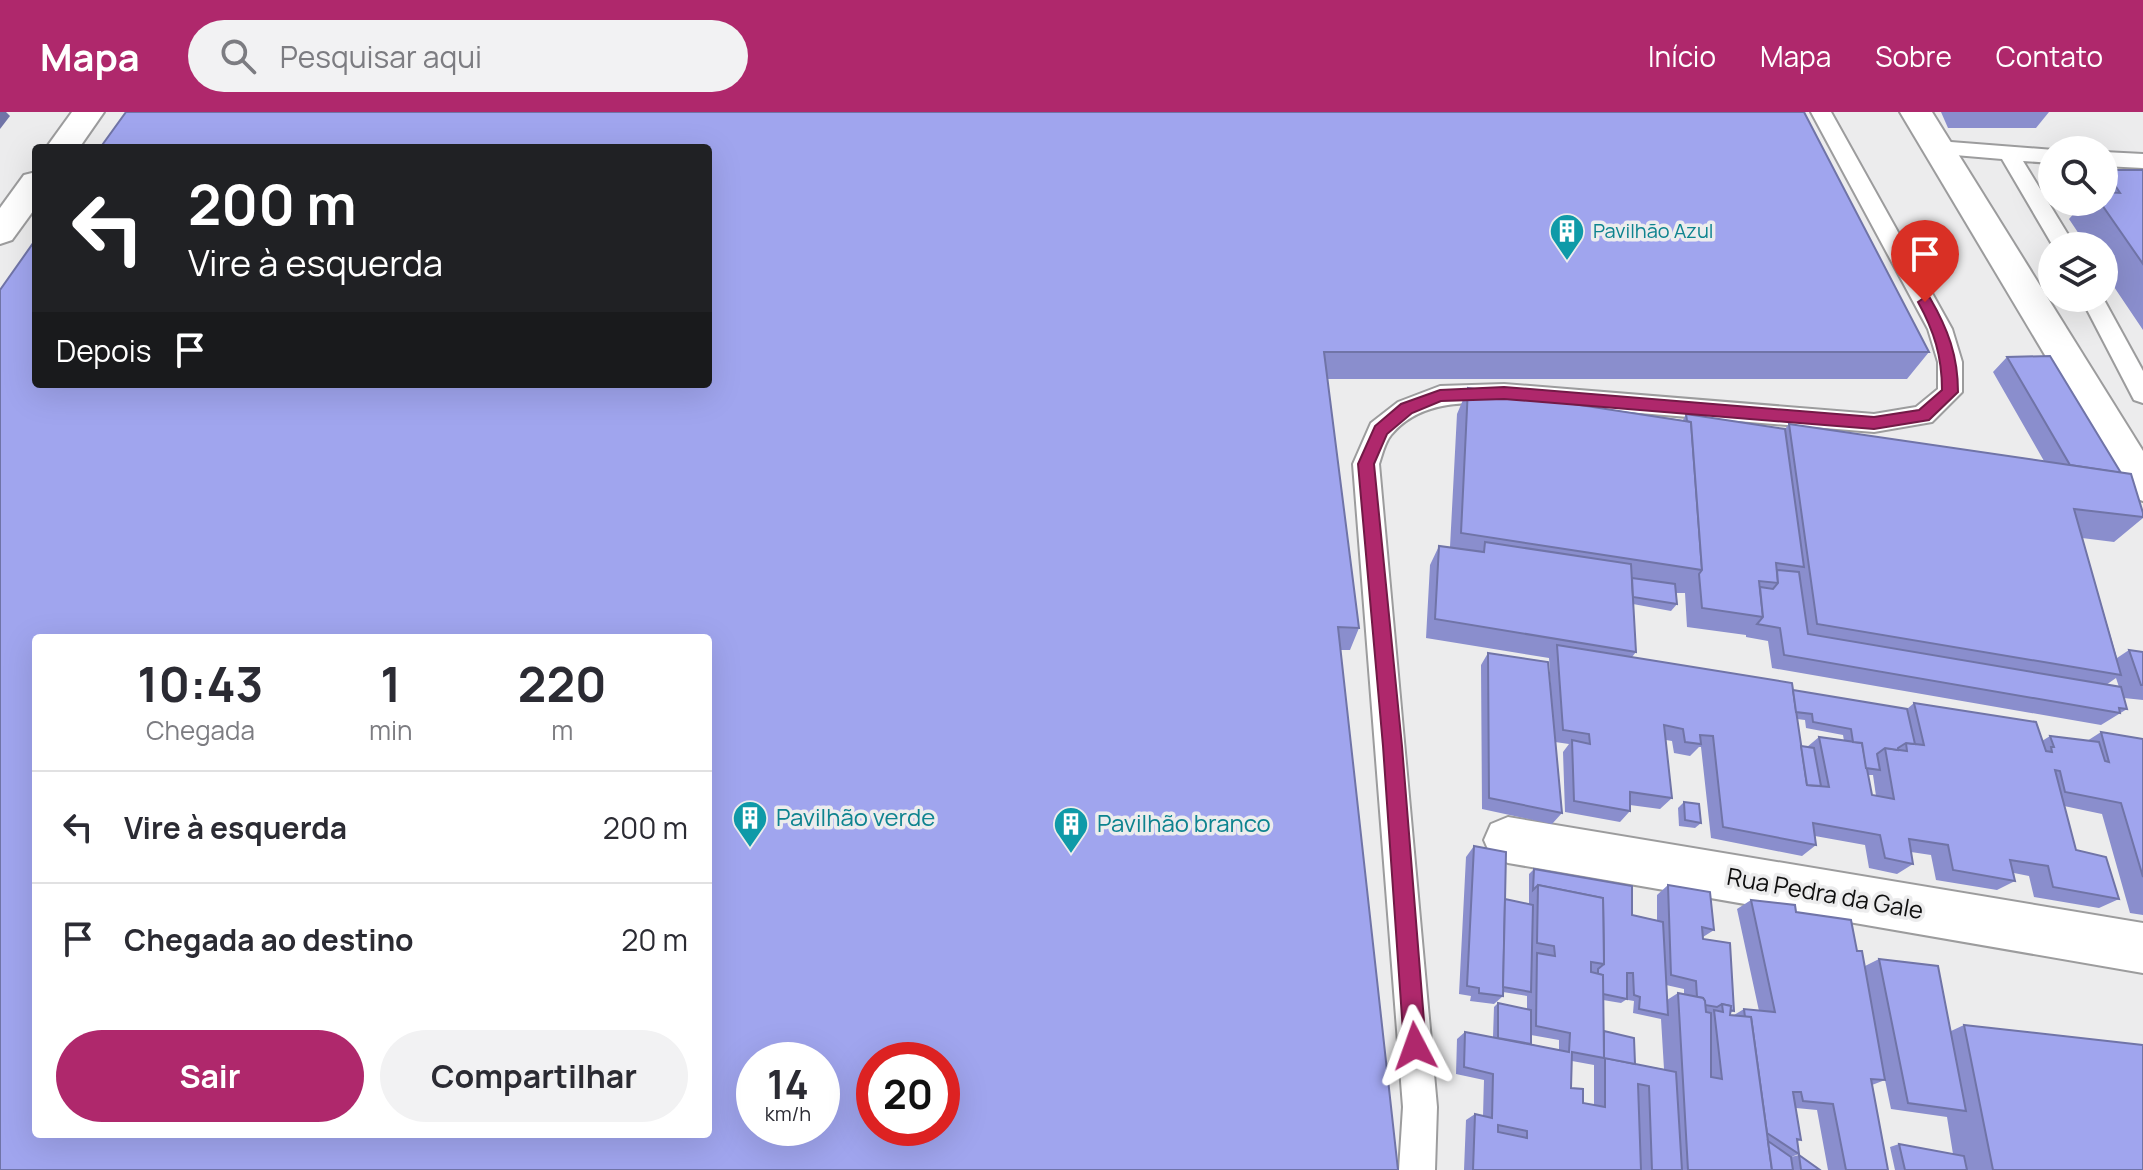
<!DOCTYPE html>
<html lang="pt">
<meta charset="utf-8">
<style>
body{margin:0;font-family:Manrope,sans-serif;background:#f2f2f3;color:#2b2b33;height:100vh;display:flex;flex-direction:column;font-size:30px;white-space:nowrap}
*{box-sizing:border-box;margin:0}
p{font-size:26px;color:#7c7c81}
.icon{flex:none;width:44px;height:44px;fill:none;stroke:currentColor;stroke-width:2;stroke-linecap:round;stroke-linejoin:round}
.map{position:relative;flex:1;overflow:hidden}
.sheet{position:absolute;left:32px;top:522px;width:680px;height:504px;display:flex;flex-direction:column;background:#fff;border-radius:8px;box-shadow:0 8px 32px #0002}
.sheet>*{flex:none}
.top-card{position:absolute;left:32px;top:32px;width:680px;height:244px;border-radius:8px;box-shadow:0 8px 32px #0002;background:#202124;color:#fff;overflow:hidden}
.controls{position:absolute;left:2038px;top:24px;display:grid;gap:16px}
.controls a{display:grid;place-items:center;width:80px;height:80px;border-radius:50%;background:#fff;box-shadow:0 8px 32px #0002;font-size:40px}
.speed{position:absolute;left:736px;top:930px;display:flex;gap:16px;font-size:40px;font-weight:700;text-align:center}
.speed>*{display:grid;place-content:center;width:104px;height:104px;border-radius:50%;background:#fff;box-shadow:0 8px 32px #0002;line-height:1}
.speed small{font-size:20px;font-weight:400}
.speed .limit{border:12px solid #d22;background:#fff;color:#111}
.pin{position:absolute;display:grid;place-items:center;width:68px;height:68px;color:#fff;margin:-82px -34px;border-radius:50% 50% 50% 0;rotate:-45deg;box-shadow:0 0 8px #0007}
.pin .icon{rotate:45deg}
.me{position:absolute;width:88px;margin:-44px;rotate:356deg;stroke-linejoin:round;filter:drop-shadow(0 0 6px #0008)}
.turn{display:flex;align-items:center;gap:28px;height:168px;padding:0 24px;font-size:36px}
.turn .icon{width:104px;height:104px;stroke-width:2.5}
.turn b{display:block;font-size:56px;line-height:68px}
.then{display:flex;align-items:center;height:76px;padding:0 24px;background:#0003;gap:16px;font-size:30px}
.eta{display:flex;justify-content:space-evenly;align-items:center;height:136px;text-align:center}
.eta b{font-size:48px;font-weight:700;line-height:56px}
.action{display:flex;gap:16px;margin-top:auto;padding:16px 24px}
.action a{flex:1;height:92px;border-radius:48px;background:#af286c;color:#fff;font-size:32px;font-weight:700;line-height:92px;text-align:center}
.action a+a{background:#f2f2f3;color:#2b2b33}
ul{padding:0;list-style:none}
li{display:flex;align-items:center;gap:24px;height:112px;padding:0 24px;border-top:2px solid #e1e1e2}
li div{flex:1}
li b{display:block;font-size:30px}
li em{font-style:normal}
header{display:flex;align-items:center;gap:48px;box-sizing:border-box;height:112px;padding:0 40px;background:#af286c;color:#fff}
header strong{font-size:38px}
nav{display:flex;gap:44px;margin-inline-start:auto;font-size:28px}
.search{width:560px;height:72px;background:#f2f2f3;display:flex;align-items:center;gap:20px;box-sizing:border-box;padding:0 28px;border-radius:44px;color:#7c7c81;font-size:30px}
.map>svg:first-child{display:block}
.lines{fill:none;stroke-linecap:round;stroke-linejoin:round}
.service-casing{stroke:#9c9c9d;stroke-width:4}
.minor-casing{stroke:#9c9c9d;stroke-width:4}
.tertiary-casing{stroke:#9c9c9d;stroke-width:4}
.service{fill:#fff;fill-rule:evenodd}
.minor{fill:#fff;fill-rule:evenodd}
.tertiary{fill:#fff;fill-rule:evenodd}
.wall{fill:#8a8ecd;fill-rule:evenodd}
.shaded-wall{fill:#7074a7}
.building{fill:#a0a5ee;stroke:#7074a7;stroke-width:2;fill-rule:evenodd}
.route{fill:#af286c;stroke:#721a46;stroke-width:2}
.labels{text-anchor:middle;stroke-width:7;stroke-linejoin:round;paint-order:stroke}
.far-culture-label{font-size:20px;fill:#0d838f;stroke:#ececed;text-anchor:start}
.culture-label{font-size:24px;fill:#0d838f;stroke:#ececed;text-anchor:start}
.street-label{font-size:24px;fill:#0f0f0f;stroke:#ececed}
</style>
<header>
<strong>Mapa</strong>
<div class="search"><svg class="icon" aria-label="search" viewBox="0 0 24 24"><circle cx="10" cy="10" r="6"/><path d="M15 15l6 6"/></svg>Pesquisar aqui</div>
<nav><a>Início</a><a>Mapa</a><a>Sobre</a><a>Contato</a></nav>
</header>
<div class="map">
<svg width="2143" height="1058" viewBox="0 0 2143 1058">
<rect width="100%" height="100%" fill="#ececed"/>
<g class="lines">
<g class="service-casing">
<g id="service">
<path d="M1811,0H1831L1952,217L1962,250V280L1932,310L1874,320L1504,290C1464,291 1420,288 1391,323C1385,330 1382,343 1379,352L1437,995L1435,1058H1399L1403,995L1353,352L1371,311L1398,290L1440,274L1504,272L1874,302L1916,295L1938,277V250L1928,217Z"/>
<path d="M1938,29L2054,38L2052,51L2023,49L2075,134H2053L2002,47L1931,41L1928,36L1931,31Z"/>
<path d="M2104,40L2143,42V56L2104,54Z"/>
<path d="M2081,186H2103L2143,259V291L2134,288Z"/>
</g>
</g>
<g class="minor-casing">
<path id="minor" d="M1508,705L2143,811V861L1508,751L1491,744L1484,728L1491,712Z"/>
</g>
<g class="tertiary-casing">
<g id="tertiary">
<path d="M72,0H104L79,36H46Z"/>
<path d="M1900,0H1932L2143,339V389L2129,384Z"/>
<path d="M36,60V95L12,128L0,132V96L24,63Z"/>
</g>
</g>
<use href="#service" class="service"/>
<use href="#minor" class="minor"/>
<use href="#tertiary" class="tertiary"/>
</g>
<g class="wall">
<path d="M1941,0H2049L2036,16H1948Z"/>
<path d="M708,36L1929,240L1907,267H1327L1359,516L1350,538H1341Z"/>
<path d="M2105,58H2143V218L2104,160V134H2087L2069,107L2084,90H2104V60Z"/>
<path d="M2007,245L2143,401V406L2114,430L2082,426L2117,546L2129,538L2143,540V588L2124,586L2127,597L2101,613L1772,556L1768,529L1746,525V523L1687,515L1685,481H1676L1677,492L1671,499L1633,492L1636,540L1632,545L1793,578L1907,597L1914,591L2042,629L2050,624L2087,629L2101,620L2143,627V803L2130,801L2102,702L2064,694L2076,738L2119,787L2099,796L2034,785L2029,764L2014,761L2015,769L1997,778L1936,768L1931,743L1911,740L1913,752L1897,762L1869,756L1865,733L1815,724L1816,733L1802,744L1711,726L1701,635H1699L1690,644L1674,641L1672,629L1666,628L1672,686L1660,697L1630,693V699L1620,710L1565,700L1563,640L1569,632L1555,630L1562,701L1552,712L1482,697L1481,553L1488,541L1552,601L1549,546L1426,526L1430,453L1439,434L1450,435L1457,302L1468,276L1683,308L1686,302L1785,317L1789,312L2044,349L1993,260ZM2116,566L2119,575L2106,573ZM1797,607L1805,608L1806,616L1843,623L1844,629L1819,625L1807,635L1801,634ZM1868,663H1873L1876,684L1872,683Z"/>
<path d="M1684,690L1701,711L1695,716L1679,714L1678,696Z"/>
<path d="M1474,734L1505,787L1529,792V762L1534,757L1632,803L1657,808V783L1668,773L1714,818L1703,825L1734,899L1730,901V903H1734L1744,897L1759,899L1737,797L1751,788L1796,800L1857,839L1865,854L1879,847L1951,919L1964,913L2143,1058H1895L1890,1035L1899,1032L1953,1042L1947,1005L1891,997L1885,968L1872,973L1888,1058H1828L1817,998L1796,996L1801,1028L1797,1029L1799,1042L1791,1045L1799,1043L1820,1058H1464L1466,1008L1475,1002L1483,1004L1484,968L1456,962L1457,927L1465,920L1493,925L1494,895L1498,891L1527,897V884L1503,880V884L1494,892L1470,889L1471,884L1459,882L1466,745ZM1627,865L1628,888L1634,889L1633,901L1661,907L1664,957L1635,952L1604,919L1603,888L1621,891L1627,887ZM1666,873L1684,877V882L1678,881L1667,888ZM1531,923L1559,928V938L1531,932ZM1572,949L1594,953V993L1583,991L1571,976Z"/>
</g>
<path class="shaded-wall" d="M0,0H6L10,4L0,17Z"/>
<g class="building">
<path d="M126,0H1804L1929,240H1324L1359,516L1338,515L1398,1058H0V178L36,127V272H708V36H100ZM36,526H708V1022H36ZM754,948H822V1016H754ZM874,948H942V1016H874Z"/>
<path d="M2105,58H2143V152L2100,90H2104V80L2120,81Z"/>
<path d="M2050,244L2121,361L2070,353L2007,245Z"/>
<path d="M1468,276L1691,310L1702,458L1461,421Z"/>
<path d="M1686,302L1785,317L1804,455L1776,451L1778,471L1759,469L1763,505L1702,496L1699,462L1702,458L1691,310L1687,309Z"/>
<path d="M1789,312L2131,362L2143,401V405L2074,397L2121,563L1817,512Z"/>
<path d="M1485,430L1631,452L1636,540L1435,507L1439,434L1484,440Z"/>
<path d="M1777,458L1799,460L1808,522L2121,575L2127,597L2119,596L2120,601L1784,543L1780,516L1757,512L1763,505L1760,475L1773,477L1778,471Z"/>
<path d="M1632,466L1675,472L1677,492L1633,485Z"/>
<path d="M1557,533L1792,571L1807,673L1829,675L1819,625L1862,631L1872,683L1894,687L1885,636L1907,639L1906,631L1924,633L1914,591L2036,610L2046,639L2052,640L2051,635H2054L2050,624L2099,630L2105,649L2109,650L2101,620L2143,627V765L2121,691L2065,680L2060,659L2055,658L2076,738L2106,745L2119,787L2053,775L2048,754L2010,748L2015,769L1953,758L1948,733L1909,727L1913,752L1885,746L1880,723L1813,711L1816,733L1723,715L1713,624L1700,623L1701,632L1685,630L1683,617L1664,613L1672,686L1630,680V699L1574,689L1572,628L1590,632L1589,622L1563,618Z"/>
<path d="M2129,538L2143,540V573H2141Z"/>
<path d="M1488,541L1548,550L1562,701L1489,686Z"/>
<path d="M1793,578L1907,597L1915,632L1906,631L1898,636V638L1885,636L1877,642L1880,658L1866,656L1862,631L1853,630L1851,617L1813,610L1812,602L1796,600Z"/>
<path d="M1801,634L1814,636L1821,674L1807,673Z"/>
<path d="M1684,690L1699,692L1701,711L1685,708Z"/>
<path d="M1474,734L1506,740L1503,884L1479,881V876L1467,874Z"/>
<path d="M1534,757L1632,774V803L1663,810L1668,903L1639,897L1640,885L1634,883L1633,861H1627V887L1603,882V863L1598,862V857L1604,852L1603,786L1538,773L1533,778Z"/>
<path d="M1538,773L1603,786L1604,852L1591,850V860L1603,863L1604,946L1572,940L1571,976L1583,977V991L1605,995V946L1676,960L1682,1058H1652L1649,974L1638,972L1641,1058H1473L1475,1002L1492,1006L1493,962L1464,955L1465,920L1569,940L1570,921L1536,914L1537,841L1555,844L1554,834L1537,831ZM1498,1013L1527,1019V1026L1498,1020Z"/>
<path d="M1668,773L1710,780L1714,818L1702,815L1703,827L1730,831L1734,899L1730,898L1731,894L1722,892L1717,895L1705,893V889L1703,886L1697,885L1696,869L1671,863Z"/>
<path d="M1505,787L1533,793L1531,880L1503,875Z"/>
<path d="M1751,788L1795,793L1796,800L1851,808L1857,839H1862L1885,968L1871,967L1888,1058H1846L1833,992L1803,989L1801,980H1793L1801,1028L1797,1027L1799,1042L1767,1021L1751,905H1745L1744,897L1775,900Z"/>
<path d="M1879,847L1938,854L1966,999L1908,991Z"/>
<path d="M1678,881L1703,886L1705,889L1706,900L1711,901V965L1722,967L1714,898L1723,900L1722,892L1731,894L1730,903L1751,905L1772,1058H1688Z"/>
<path d="M1498,891L1531,898V932L1498,926Z"/>
<path d="M1964,913L2143,933V1058H1993Z"/>
<path d="M1604,919L1634,926L1635,952L1604,946Z"/>
<path d="M1768,1029L1791,1045L1793,1058H1772Z"/>
<path d="M1899,1032L1964,1044L1967,1058H1905Z"/>
<path d="M1799,1043L1820,1058H1801Z"/>
</g>
<path class="route" d="M1925,185L1930,186C1948,217 1958,244 1958,280L1929,308L1874,317L1504,287L1441,289L1412,301L1387,322L1374,352L1402,634L1426,934L1423,942L1415,945L1407,942L1404,934L1383,634L1358,352L1375,314L1401,292L1440,278L1504,275L1874,305L1919,298L1942,278C1942,244 1934,219 1918,190Z"/>
<defs>
<g id="building-pin" transform="scale(1.8)"><path d="M0 17L-7.5 6A9.5 9.5 0 1 1 7.5 6Z" fill="#0f9aa8" stroke="#ececed"/><path d="M-4-6H4V6H1V3H-1V6H-4ZM-2.5-4.3h1.7v1.8h-1.7ZM.8-4.3h1.7v1.8H.8ZM-2.5-1h1.7V.8h-1.7ZM.8-1h1.7V.8H.8Z" fill="#fff"/></g>
</defs>
<g fill-rule="evenodd">
<use href="#building-pin" x="1567" y="119"/>
<use href="#building-pin" x="750" y="706"/>
<use href="#building-pin" x="1071" y="712"/>
</g>
<g class="labels">
<g class="far-culture-label">
<text x="1593" y="126">Pavilhão Azul</text>
</g>
<g class="culture-label">
<text x="776" y="714">Pavilhão verde</text>
<text x="1097" y="720">Pavilhão branco</text>
</g>
<g class="street-label">
<text transform="translate(1825 782) rotate(10)" y="8">Rua Pedra da Gale</text>
</g>
</g>
</svg>
<div class="controls">
<a><svg class="icon" aria-label="search" viewBox="0 0 24 24"><circle cx="10" cy="10" r="6"/><path d="M15 15l6 6"/></svg></a>
<a><svg class="icon" aria-label="layers" viewBox="0 0 24 24"><path d="M12 4l9 5-9 5-9-5zM3 14l9 5 9-5"/></svg></a>
</div>
<div class="speed"><div>14<small>km/h</small></div><div class="limit">20</div></div>
<div class="pin" style="left:1925px;top:190px;background:#d93025"><svg class="icon" aria-label="arrive" viewBox="0 0 24 24"><path d="M6 21V4h12l-3 4 3 4H6"/></svg></div>
<svg class="me" style="left:1415px;top:934px" viewBox="-20 -20 40 40"><path d="M0-17L14 15 0 8-14 15z" fill="#af286c" stroke="#fff" stroke-width="4"/></svg>
<div class="top-card">
<div class="turn"><svg class="icon" aria-label="left" viewBox="0 0 24 24"><path d="M17 20v-9H6M10 6l-5 5 5 5"/></svg><div><b>200 m</b>Vire à esquerda</div></div>
<div class="then">Depois<svg class="icon" aria-label="arrive" viewBox="0 0 24 24"><path d="M6 21V4h12l-3 4 3 4H6"/></svg></div>
</div>
<section class="sheet">
<div class="eta">
<div><b>10:43</b><p>Chegada</p></div>
<div><b>1</b><p>min</p></div>
<div><b>220</b><p>m</p></div>
</div>
<ul>
<li><svg class="icon" aria-label="left" viewBox="0 0 24 24"><path d="M17 20v-9H6M10 6l-5 5 5 5"/></svg><div><b>Vire à esquerda</b></div><em>200 m</em></li>
<li><svg class="icon" aria-label="arrive" viewBox="0 0 24 24"><path d="M6 21V4h12l-3 4 3 4H6"/></svg><div><b>Chegada ao destino</b></div><em>20 m</em></li>
</ul>
<div class="action"><a>Sair</a><a>Compartilhar</a></div>
</section>
</div>
